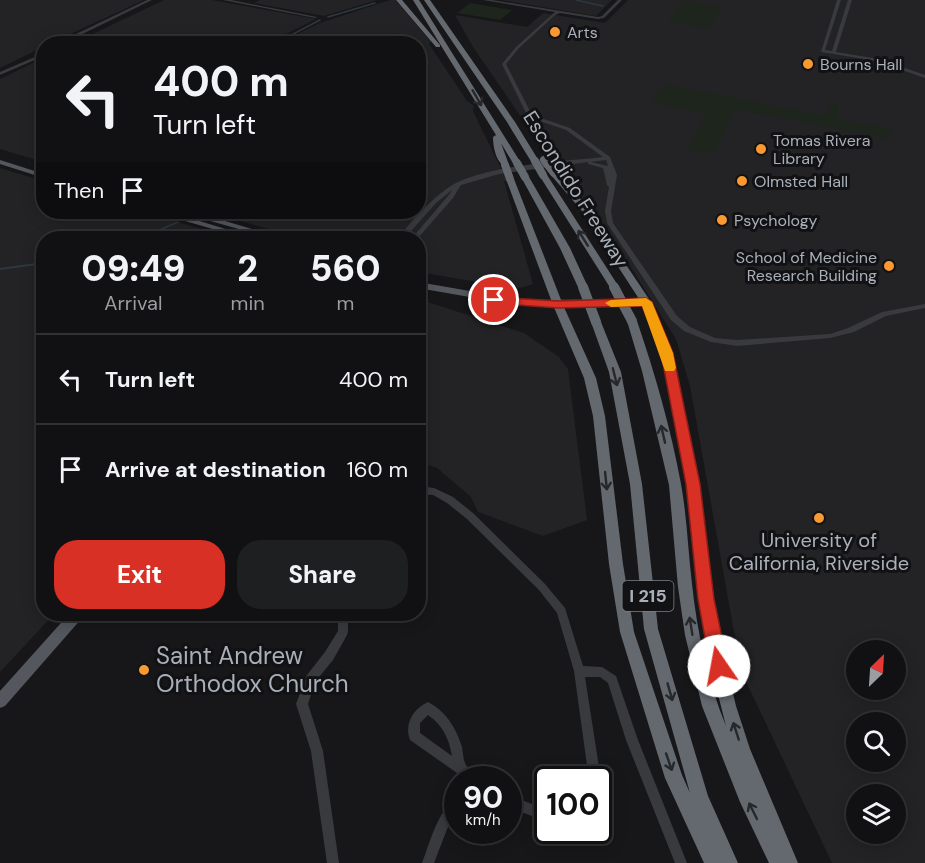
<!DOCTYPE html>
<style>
body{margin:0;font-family:"DM Sans",sans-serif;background:#1e1f21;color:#f1f3f6;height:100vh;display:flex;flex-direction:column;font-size:22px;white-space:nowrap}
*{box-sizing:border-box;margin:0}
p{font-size:20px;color:#9c9da0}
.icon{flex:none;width:33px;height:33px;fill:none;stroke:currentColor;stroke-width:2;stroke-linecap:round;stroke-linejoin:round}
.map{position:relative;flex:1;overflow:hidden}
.side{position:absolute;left:36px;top:231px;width:390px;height:390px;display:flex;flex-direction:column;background:#111113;border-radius:24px;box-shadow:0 3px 15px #0003,0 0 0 2px #303133}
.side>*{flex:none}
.hud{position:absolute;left:36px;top:36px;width:390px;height:183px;border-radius:24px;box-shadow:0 3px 15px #0003,0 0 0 2px #303133;background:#111113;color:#f1f3f6;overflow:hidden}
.needle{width:39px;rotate:25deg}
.fabs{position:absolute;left:846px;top:640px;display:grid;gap:12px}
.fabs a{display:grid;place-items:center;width:60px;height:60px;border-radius:50%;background:#111113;box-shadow:0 3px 15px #0003,0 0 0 2px #303133;font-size:30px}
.speed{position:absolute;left:444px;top:766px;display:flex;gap:12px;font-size:30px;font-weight:700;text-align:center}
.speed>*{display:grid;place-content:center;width:78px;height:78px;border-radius:50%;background:#111113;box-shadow:0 3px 15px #0003,0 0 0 2px #303133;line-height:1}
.speed small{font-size:15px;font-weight:400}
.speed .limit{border:3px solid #111;border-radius:9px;background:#fff;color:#111}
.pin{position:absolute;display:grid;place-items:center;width:51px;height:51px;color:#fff;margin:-26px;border:3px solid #fff;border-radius:50%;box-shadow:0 2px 6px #0007}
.me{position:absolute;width:66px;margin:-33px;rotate:348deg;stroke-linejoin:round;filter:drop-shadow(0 0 4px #0008)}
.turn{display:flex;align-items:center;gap:21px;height:126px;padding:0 18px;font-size:27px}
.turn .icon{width:78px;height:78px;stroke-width:2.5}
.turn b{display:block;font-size:42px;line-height:51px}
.then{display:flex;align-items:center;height:57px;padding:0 18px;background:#0003;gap:12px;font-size:22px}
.eta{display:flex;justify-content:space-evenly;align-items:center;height:102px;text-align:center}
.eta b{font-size:36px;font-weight:800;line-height:42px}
.cta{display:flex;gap:12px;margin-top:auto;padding:12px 18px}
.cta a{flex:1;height:69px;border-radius:24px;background:#d93025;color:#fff;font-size:24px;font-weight:800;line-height:69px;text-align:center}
.cta a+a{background:#1e1f21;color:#f1f3f6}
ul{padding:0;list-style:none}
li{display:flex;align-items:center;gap:18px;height:90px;padding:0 18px;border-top:2px solid #303133}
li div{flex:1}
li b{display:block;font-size:22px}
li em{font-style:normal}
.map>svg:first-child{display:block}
.built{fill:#232326;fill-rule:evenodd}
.green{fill:#1d251d}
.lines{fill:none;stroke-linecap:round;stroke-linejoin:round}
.stream-far1{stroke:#2c393e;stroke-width:1.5}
.stream{stroke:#2c393e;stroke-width:2}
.minor{fill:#383a3e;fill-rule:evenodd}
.major{fill:#54575e;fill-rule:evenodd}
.highway{fill:#646970;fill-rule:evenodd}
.highway-bridge-far1{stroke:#646970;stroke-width:8}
.highway-bridge{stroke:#646970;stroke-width:10}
.oneway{stroke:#26282b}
.route{fill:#d93025;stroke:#8d1f18;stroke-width:1.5}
.slow{fill:#f59e0b}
.poi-dot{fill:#f9992f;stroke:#121214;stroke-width:2}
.labels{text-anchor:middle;stroke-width:6;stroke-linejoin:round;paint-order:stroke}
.far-poi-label{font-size:16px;fill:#a9b0ba;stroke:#121214;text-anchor:start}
.shield{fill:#121214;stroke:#7c8188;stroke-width:1.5}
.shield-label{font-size:18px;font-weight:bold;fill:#a9b0ba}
.street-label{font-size:20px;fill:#a9b0ba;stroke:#121214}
.poi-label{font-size:20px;fill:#a9b0ba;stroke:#121214}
.near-poi-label{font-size:24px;fill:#a9b0ba;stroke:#121214;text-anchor:start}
</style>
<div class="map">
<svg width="925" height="863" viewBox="0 0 925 863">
<rect width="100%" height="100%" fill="#171719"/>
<g class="built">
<path d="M0,0H144L51,43L44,44L43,47L0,68Z"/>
<path d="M164,0H212L316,19L268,43H74Z"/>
<path d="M260,0H377L324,16L254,3Z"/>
<path d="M390,0H395L431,42L429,44L467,101L474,106L473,111L507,181H504L533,284L517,289L419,272L418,238H300L209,212H418V44L279,43L320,23Z"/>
<path d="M501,0H612L596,16Z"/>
<path d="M628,0H925V863H832L741,671L690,386L676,339L608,231L541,146L473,47L455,15L527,27L543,13L605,23ZM856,651H896V690H856ZM856,723H896V762H856ZM856,795H896V834H856Z"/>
<path d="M43,58V162L0,149V79Z"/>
<path d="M0,168L43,181L44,212H144L232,238H44V614H54L0,672Z"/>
<path d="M418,299L524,333L559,357L568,369L587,520L543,536L478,512L471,497L437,468L419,462Z"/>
</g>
<g class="green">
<path d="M683,1L721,7L709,28L668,21Z"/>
<path d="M470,3L512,10L500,20L457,13Z"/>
<path d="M665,84L826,116L830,104H838L836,118L891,129L890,139L735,109L714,154L688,149L706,114L651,102L661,87Z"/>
</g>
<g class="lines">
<g class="stream-far1">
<path d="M576,0L603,6"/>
<path d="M328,17L375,3"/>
<path d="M274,44L320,20"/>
<path d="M157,231L178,222"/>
</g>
<g class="stream">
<path d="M143,238L161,230"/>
<path d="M0,269L44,263"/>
</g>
<g class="minor">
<path d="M147,0H152L62,44H55Z"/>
<path d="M223,0H231L317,17L315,18Z"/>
<path d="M483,0H492L598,17L602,16L618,0H622L604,18L598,19L560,13L555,15L519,48L506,64L532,115L570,128L610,157L617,175L611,211L613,223L677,316L690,327L715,338L737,340L830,334L848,328L882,312L925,304V308L886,316L854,332L830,338L737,346L711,342L684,331L671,320L607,223L605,211L609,187L607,185L603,168L588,164V162L499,174L461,185L453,198L418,238H412L448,196L452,190L436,203L405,238H399C409,222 440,190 458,182C499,164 558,162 603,157L566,130L528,117L502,64L516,47L555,12ZM606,160L608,166L591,162Z"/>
<path d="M837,0H841L825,50L832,51L848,0H852L836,52L879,59L925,75V78L876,61L821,52Z"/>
<path d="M44,53V56L0,75V72Z"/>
<path d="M418,486L434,488L453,497L473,513L545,584L565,608L583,666L602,667L616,676L638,740L687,863H675L626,740L608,683L600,677H585L601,780L598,784V780H589L574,671L557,613L539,590L467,519L447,503L433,495L418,494Z"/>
<path d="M338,614H348V632L347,635L333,660L315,682L308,704L323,751L339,863H327L311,751L296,704L307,675L325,652L338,631Z"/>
<path d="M428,702C446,711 456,728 462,747C463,752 463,760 466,765C469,771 475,774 478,780H464L457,773L410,740C404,724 413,709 428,702ZM428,715C443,725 449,739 452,756L420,733V723Z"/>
<path d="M508,795L540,807L548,806V818L540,819L508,807Z"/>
<path d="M458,798V813L451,819L434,863H422C430,843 438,808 458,798Z"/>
</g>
<g class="major">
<path d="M0,160L44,174V178L0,164Z"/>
<path d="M161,212H170L255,238H244L161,214Z"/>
<path d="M185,212H195L282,238H271L185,214Z"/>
<path d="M418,282L521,300L646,299L650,302L646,305L521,306L418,288Z"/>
<path d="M69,614H83L82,618L5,706L0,708V691Z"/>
</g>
<g class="highway">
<path d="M396,0H402L440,45V47H436Z"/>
<path d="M413,0H419L521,163L520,165H514L501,143L509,165L505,167C496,162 493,147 493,137L496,135Z"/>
<path d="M424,0H430L515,122L539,161L538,163H532L507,122Z"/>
<path d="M551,171H557L588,208L651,302L672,353L699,484L713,599L722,647L736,706L750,749L798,863H769L740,802L702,706L685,635L678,587L669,485L642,371L627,321L628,319H636L637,321C655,374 671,429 681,484C687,517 688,551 692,584C697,632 708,682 726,726L706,647L699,599L687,484L662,353L641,302L582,211L551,175Z"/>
<path d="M540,173L547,175L619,287L617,289H611L539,175Z"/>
<path d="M522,175L529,177L570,248L588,287L586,289L583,290L578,287L560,248L521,177Z"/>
<path d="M507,177L514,179L563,305L596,378L605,416L623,564L634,632L682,775L690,793L644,629L630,484L609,372L591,322L592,320H600L601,322L621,372L642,484L658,629L708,796L738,863H704L665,778L620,632L609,564L593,416L584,378L553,305L506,179Z"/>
</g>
<g class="highway-bridge-far1">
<path d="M544,160L554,173"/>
<path d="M535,161L543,175"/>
<path d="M517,163L525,177"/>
<path d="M505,165L510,179"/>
</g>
<g class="highway-bridge">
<path d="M583,287L596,322"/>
<path d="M614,287L632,321"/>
</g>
</g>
<defs><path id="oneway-shaft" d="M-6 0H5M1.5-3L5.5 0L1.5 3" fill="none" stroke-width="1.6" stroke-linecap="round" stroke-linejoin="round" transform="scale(1.5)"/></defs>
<g class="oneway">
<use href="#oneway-shaft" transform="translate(477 98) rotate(60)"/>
<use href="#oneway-shaft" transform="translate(583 238) rotate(-122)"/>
<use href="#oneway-shaft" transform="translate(615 377) rotate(76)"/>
<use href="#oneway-shaft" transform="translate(663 434) rotate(-103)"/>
<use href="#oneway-shaft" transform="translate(606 481) rotate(84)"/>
<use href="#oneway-shaft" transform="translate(691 626) rotate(-99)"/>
<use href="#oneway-shaft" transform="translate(670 692) rotate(74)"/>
<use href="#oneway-shaft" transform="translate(736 731) rotate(-108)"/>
<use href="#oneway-shaft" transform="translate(669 762) rotate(71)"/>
<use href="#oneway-shaft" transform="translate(753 811) rotate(-116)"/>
</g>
<path class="route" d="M494,297L558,301L646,298L652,302L673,353L682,397L700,484L714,599L728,666L725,673L719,675L713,673L710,666L698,599L686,484L661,353L642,306L558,308L490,303V298Z"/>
<path class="slow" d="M646,298L652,302L673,353L676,368L674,371H665L642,306L611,307L605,303L611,300Z"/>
<g class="poi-dot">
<circle cx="555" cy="32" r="6"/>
<circle cx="808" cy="64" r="6"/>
<circle cx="761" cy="149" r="6"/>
<circle cx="742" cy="181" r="6"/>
<circle cx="722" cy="220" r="6"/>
<circle cx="889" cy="266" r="6"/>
<circle cx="819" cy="518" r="6"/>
<circle cx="144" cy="670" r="6"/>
</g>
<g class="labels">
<g class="far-poi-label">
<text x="567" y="38">Arts</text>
<text x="820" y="70">Bourns Hall</text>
<text x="773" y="146">Tomas Rivera<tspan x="773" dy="18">Library</tspan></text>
<text x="754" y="187">Olmsted Hall</text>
<text x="734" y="226">Psychology</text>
<text x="877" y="263" text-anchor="end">School of Medicine<tspan x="877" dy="18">Research Building</tspan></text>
</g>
<rect class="shield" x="622.5" y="581" width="51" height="30" rx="4.5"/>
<g class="shield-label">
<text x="648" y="602">I 215</text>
</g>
<g class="street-label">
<text transform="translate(576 189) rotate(58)" y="7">Escondido Freeway</text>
</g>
<g class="poi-label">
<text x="819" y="547">University of<tspan x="819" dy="23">California, Riverside</tspan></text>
</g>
<g class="near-poi-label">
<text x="156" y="664">Saint Andrew<tspan x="156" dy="28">Orthodox Church</tspan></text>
</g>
</g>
</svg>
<div class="fabs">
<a><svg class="needle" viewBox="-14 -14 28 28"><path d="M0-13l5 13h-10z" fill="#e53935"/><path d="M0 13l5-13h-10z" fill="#9c9da0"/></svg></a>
<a><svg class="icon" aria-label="search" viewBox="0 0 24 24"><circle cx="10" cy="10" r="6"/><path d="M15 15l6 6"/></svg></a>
<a><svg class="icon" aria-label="layers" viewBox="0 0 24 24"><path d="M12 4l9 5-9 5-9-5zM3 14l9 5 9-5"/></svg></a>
</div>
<div class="speed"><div>90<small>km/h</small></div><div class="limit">100</div></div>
<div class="pin" style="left:494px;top:300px;background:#d93025"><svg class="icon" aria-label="arrive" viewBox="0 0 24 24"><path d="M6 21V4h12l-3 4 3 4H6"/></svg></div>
<svg class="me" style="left:719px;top:666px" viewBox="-20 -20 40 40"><circle r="19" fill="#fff"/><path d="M0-13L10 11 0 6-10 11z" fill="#d93025"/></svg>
<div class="hud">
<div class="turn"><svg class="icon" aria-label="left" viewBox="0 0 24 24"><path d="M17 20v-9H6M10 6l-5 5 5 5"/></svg><div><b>400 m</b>Turn left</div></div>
<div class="then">Then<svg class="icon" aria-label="arrive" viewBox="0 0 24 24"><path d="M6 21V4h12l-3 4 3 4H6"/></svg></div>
</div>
<section class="side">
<div class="eta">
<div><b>09:49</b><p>Arrival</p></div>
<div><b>2</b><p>min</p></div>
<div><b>560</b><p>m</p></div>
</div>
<ul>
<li><svg class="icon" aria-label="left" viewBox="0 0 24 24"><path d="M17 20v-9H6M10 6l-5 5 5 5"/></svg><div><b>Turn left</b></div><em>400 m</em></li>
<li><svg class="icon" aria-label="arrive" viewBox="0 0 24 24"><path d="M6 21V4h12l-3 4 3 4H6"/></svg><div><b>Arrive at destination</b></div><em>160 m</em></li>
</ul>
<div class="cta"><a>Exit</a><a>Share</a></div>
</section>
</div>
